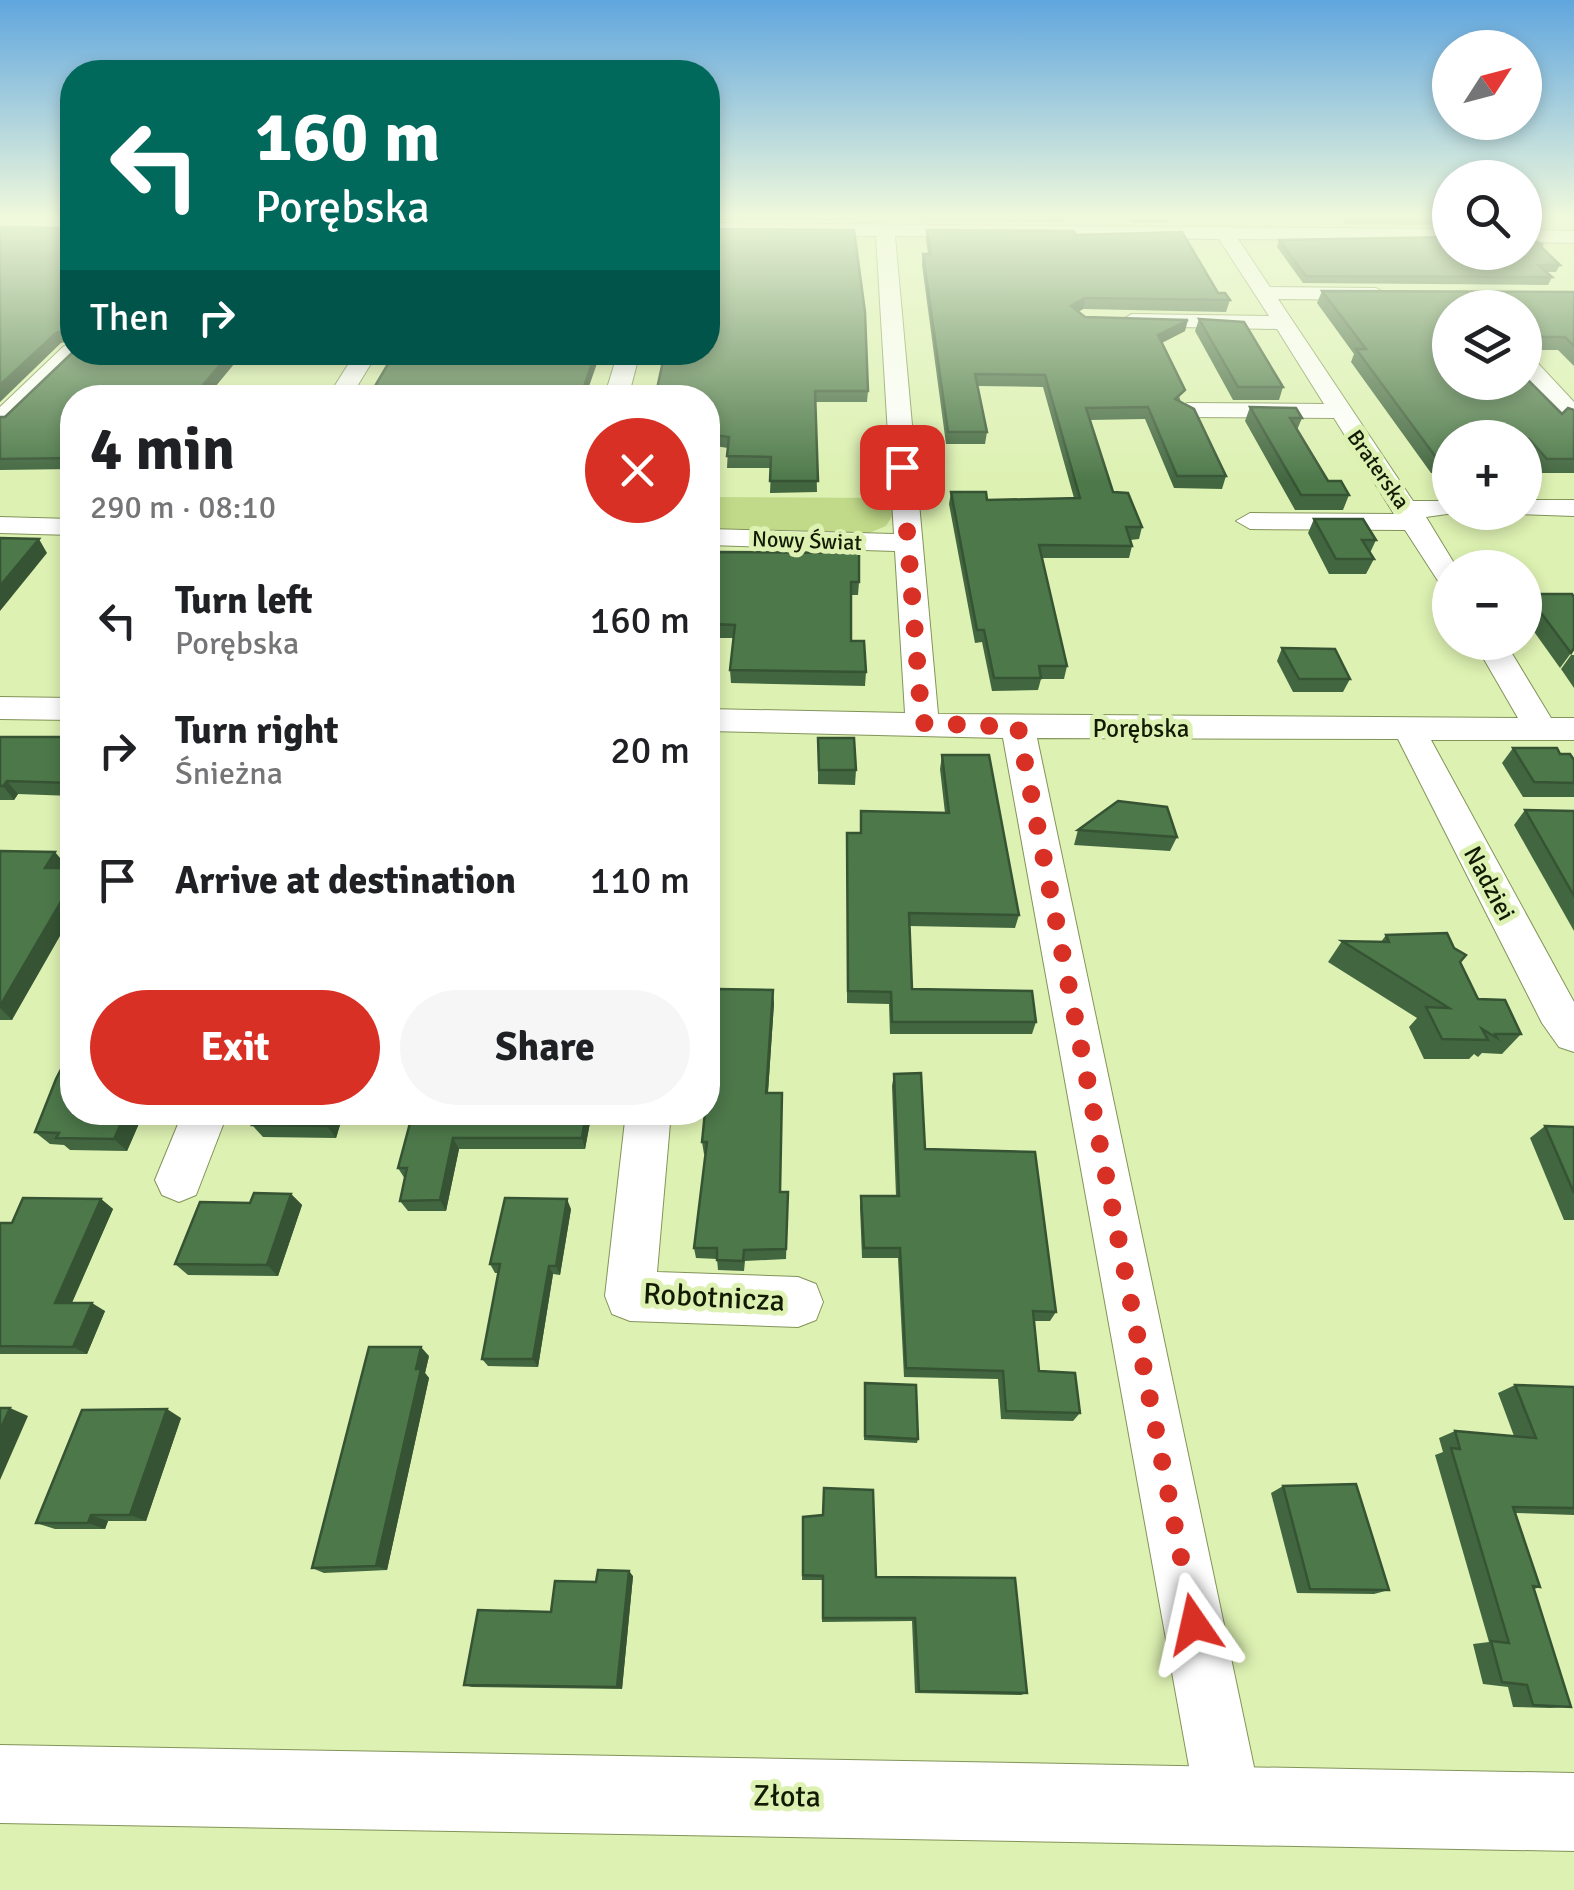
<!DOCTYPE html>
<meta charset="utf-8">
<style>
body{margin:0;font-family:Signika,sans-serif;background:#f6f6f6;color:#202124;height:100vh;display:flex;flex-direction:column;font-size:38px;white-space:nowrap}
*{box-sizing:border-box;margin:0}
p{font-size:32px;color:#757577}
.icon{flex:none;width:55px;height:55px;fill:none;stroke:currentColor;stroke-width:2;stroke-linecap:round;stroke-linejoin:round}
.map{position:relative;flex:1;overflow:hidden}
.details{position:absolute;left:60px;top:385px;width:660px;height:740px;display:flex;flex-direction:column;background:#fff;border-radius:40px;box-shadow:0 5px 15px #0003}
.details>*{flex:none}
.banner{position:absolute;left:60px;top:60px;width:660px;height:305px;border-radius:40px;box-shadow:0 5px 15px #0003;background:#00695c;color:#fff;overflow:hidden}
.needle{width:65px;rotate:54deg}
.tools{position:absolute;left:1432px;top:30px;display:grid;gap:20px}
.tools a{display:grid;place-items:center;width:110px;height:110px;border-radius:50%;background:#fff;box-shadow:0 5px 15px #0003;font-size:50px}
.pin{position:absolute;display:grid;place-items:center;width:85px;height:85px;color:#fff;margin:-42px;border-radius:20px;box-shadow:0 5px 15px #0006}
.me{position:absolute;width:110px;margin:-55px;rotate:349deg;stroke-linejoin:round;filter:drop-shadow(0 0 8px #0008)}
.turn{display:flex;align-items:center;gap:35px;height:210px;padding:0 30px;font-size:45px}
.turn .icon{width:130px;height:130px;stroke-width:2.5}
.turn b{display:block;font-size:70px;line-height:85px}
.then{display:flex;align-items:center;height:95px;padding:0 30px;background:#0003;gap:20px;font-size:38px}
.round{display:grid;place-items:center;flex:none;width:105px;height:105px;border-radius:52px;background:#f6f6f6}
.overview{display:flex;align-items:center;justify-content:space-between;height:170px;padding:0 30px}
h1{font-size:60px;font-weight:800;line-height:75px}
.cta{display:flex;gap:20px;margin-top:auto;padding:20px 30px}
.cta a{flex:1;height:115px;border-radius:60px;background:#d93025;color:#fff;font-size:40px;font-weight:800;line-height:115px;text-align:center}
.cta a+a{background:#f6f6f6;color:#202124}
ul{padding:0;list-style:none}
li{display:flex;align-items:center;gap:30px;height:130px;padding:0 30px}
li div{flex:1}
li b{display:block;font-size:38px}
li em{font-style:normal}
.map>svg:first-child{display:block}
.green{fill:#c1da89}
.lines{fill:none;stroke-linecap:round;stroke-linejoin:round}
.minor-casing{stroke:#829459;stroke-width:2}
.tertiary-casing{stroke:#829459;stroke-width:2}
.minor{fill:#fff;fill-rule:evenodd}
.tertiary{fill:#fff;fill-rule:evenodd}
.wall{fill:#426740}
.shaded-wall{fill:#365434}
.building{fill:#4d784a;stroke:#365434;stroke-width:2.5}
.route{stroke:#d93025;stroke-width:18;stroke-dasharray:0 32.4}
.labels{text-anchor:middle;stroke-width:10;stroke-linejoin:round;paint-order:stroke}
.far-street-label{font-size:22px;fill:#131a03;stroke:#ddf1b2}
.street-label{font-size:25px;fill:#131a03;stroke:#ddf1b2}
.near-street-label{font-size:30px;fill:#131a03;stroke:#ddf1b2}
</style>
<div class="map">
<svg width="1574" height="1890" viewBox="0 0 1574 1890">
<rect width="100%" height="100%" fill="#ddf1b2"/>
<path class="green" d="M708,497L891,498L894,513L886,526L867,534L708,531Z"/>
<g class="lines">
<g class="minor-casing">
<g id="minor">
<path d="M0,218L72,219V230H0Z"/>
<path d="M708,223L1450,229V241L1238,239L1270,287L1376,288L1386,294L1376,300L1278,299L1413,501H1450V512H1461L1426,517L1457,568H1450V587L1440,584L1405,530L1250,529L1236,521L1250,513L1394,514L1334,418L1187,417L1175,410L1187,403L1324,404L1277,329L1132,326L1121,320L1132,314L1269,316L1219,239L895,236L938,714L1518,718L1474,642H1505L1551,718H1574V740H1431L1574,1002V1052L1559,1047L1542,1023L1398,739L1037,738L1262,1805L1252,1828L1229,1838L1206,1828L1196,1805L1003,738L708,731V709L905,713L895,551L708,545V529L894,534L876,236L708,235Z"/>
<path d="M1525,230L1574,231V243L1525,242Z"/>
<path d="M72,344V352H82L80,356L9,425L0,427V407L64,346Z"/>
<path d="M356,352H378L350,398H327Z"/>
<path d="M618,352H640L628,398H604Z"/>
<path d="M1525,356L1533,358L1574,402V423L1565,421L1525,377Z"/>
<path d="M1525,500H1574V516L1515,514L1525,512Z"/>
<path d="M0,517L72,519V535L0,533Z"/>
<path d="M0,697L72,698V720L0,719Z"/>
<path d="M183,1112H228L196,1195L179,1202L162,1195L155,1180Z"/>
<path d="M626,1112H671L657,1272L798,1277L816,1284L823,1302L816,1320L798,1327L630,1321L612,1314L605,1296Z"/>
</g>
</g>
<g class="tertiary-casing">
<path id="tertiary" d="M0,1745L1574,1773V1851L0,1823Z"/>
</g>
<use href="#minor" class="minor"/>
<use href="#tertiary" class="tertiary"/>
</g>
<g class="wall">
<rect x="708" y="217" width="145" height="3"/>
<path d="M922,217H1065L1064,222L923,221Z"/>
<path d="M1129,217H1169L1168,223H1132Z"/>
<path d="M1340,217H1450V225L1346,224Z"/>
<path d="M927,230L1076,235L1218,293L1230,300L1226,312L1083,309L1078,312L1085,317L1185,331L1162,343L1181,402L1226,476L1222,489L1174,488L1145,419L1090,420L1113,492L1142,527L1139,539L1130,540L1132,546L1129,558H1042L1067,666L1064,679H1041L1038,690L992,691L982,642L975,643L949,504L951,492L987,500L1074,498L1043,387L978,386L987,432L985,444H946L922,265L923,254H928L926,240Z"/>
<path d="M1526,237L1543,245L1542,248L1560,265L1556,272H1547L1552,277L1548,285L1303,283L1277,247L1279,240Z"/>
<path d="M1322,291L1574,292V366L1558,350H1525V308H1450L1562,414L1574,410V473H1539L1525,457V438H1450V474L1431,473L1351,362L1354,354L1317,303Z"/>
<path d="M1199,319L1283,387L1279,400H1233L1195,331Z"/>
<path d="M665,352L868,391L867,402H815L817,492L770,493L771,468H727L728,448L708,445V398Z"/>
<path d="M72,398V469L0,470V417Z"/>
<path d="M1250,407L1302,418L1297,430L1328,481L1349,495L1343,510H1295L1245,421Z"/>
<path d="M1314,519L1376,540L1370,553L1374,559L1366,574H1329L1308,533Z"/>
<path d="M718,552L859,582L858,595H851V641L866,672L865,686L731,683L730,670L733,638H713L712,624Z"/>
<path d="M1527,594L1574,649L1560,668L1525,619V598Z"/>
<path d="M1282,648L1350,679L1343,692H1293L1277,661Z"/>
<path d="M1571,655H1574V688L1561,669Z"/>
<path d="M0,737H72V796L18,794L14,800H0Z"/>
<path d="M818,738L856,770L855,785L818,784Z"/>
<path d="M1513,748L1560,754L1574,760V797H1523L1502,763Z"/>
<path d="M942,755L1019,915L1015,928L909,926L912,989L1036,1022L1032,1034H890L889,1004L847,1003V833H860L861,811L945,813L940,769Z"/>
<path d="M1525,810L1574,811V931L1514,825Z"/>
<path d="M1078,830L1177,837L1170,851L1074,845Z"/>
<path d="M0,851L66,865L12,1020H0Z"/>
<path d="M1386,935L1460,962L1478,999L1521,1034L1502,1054L1482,1053L1478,1057L1474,1054L1469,1059H1424L1409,1027L1417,1018L1328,962L1342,941L1381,942Z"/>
<path d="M774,1003L768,1093L780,1192H788L786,1259L745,1261L744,1271L718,1270L717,1259L696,1258L694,1248L706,1154H704L702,1142Z"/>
<path d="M894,1074L925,1149L1056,1312L1050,1321H1034L1039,1371L1080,1413L1073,1421L1001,1419L998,1379L904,1377L898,1258H862L860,1207L861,1196H896L892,1086Z"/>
<path d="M72,1112H144L127,1151L70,1150L64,1145L50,1144L35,1132Z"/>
<path d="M257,1112H344L336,1138L263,1137L252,1125Z"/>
<path d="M413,1112H592L585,1149H459L446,1211H408L400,1201L405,1179L398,1168Z"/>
<path d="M1545,1126L1574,1127V1220H1564L1530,1138Z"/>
<path d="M291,1194L302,1205L278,1276L188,1275L175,1264L250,1203Z"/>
<path d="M101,1199L113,1209L72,1303L105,1311L87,1354H0V1223H12Z"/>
<path d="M571,1209L560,1275L553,1274L538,1367L488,1366L482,1359L498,1273H495L490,1264Z"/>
<path d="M429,1356L425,1373L429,1378L387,1570L324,1573L312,1568Z"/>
<path d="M865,1383L918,1439L917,1443L864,1440Z"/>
<path d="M1515,1385L1574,1387V1515L1516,1513L1540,1587L1534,1589L1571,1707L1550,1708L1513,1707L1508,1687L1483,1684L1473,1644L1489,1642L1435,1455L1443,1452L1439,1438L1455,1431L1514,1436L1498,1393Z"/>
<path d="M181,1418L146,1521H108L105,1529H55L36,1523Z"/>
<path d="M1283,1486L1389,1590L1374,1594L1297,1593L1271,1493Z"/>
<path d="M803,1523L876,1577L1027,1693L1021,1695L915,1693L912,1621L822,1622V1580H802Z"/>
<path d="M633,1576L622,1689L472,1687L464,1685L551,1612L596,1582Z"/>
</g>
<g class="shaded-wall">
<path d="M1085,298L1083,309L1068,318L1071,306Z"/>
<path d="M1188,320L1185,331L1155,346L1158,335Z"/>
<path d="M69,330L72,341L61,343L0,402V385L56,333Z"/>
<path d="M231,352H244L206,398H192Z"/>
<path d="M596,352H601L585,398H580Z"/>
<path d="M39,539L47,553L0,611V586Z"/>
<path d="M7,781L18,794L14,800L3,786Z"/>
<path d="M55,852L66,865L56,881L45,868Z"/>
<path d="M72,868V915L12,1020L0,1008V1006Z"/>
<path d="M773,990L774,1003L767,1106L766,1093Z"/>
<path d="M126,1112H144L127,1151L114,1139Z"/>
<path d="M332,1112H344L336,1138L327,1126Z"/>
<path d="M586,1112H592L585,1149L582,1138Z"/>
<path d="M453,1138L459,1149L446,1211L440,1200Z"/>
<path d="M291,1194L302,1205L278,1276L267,1265Z"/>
<path d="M101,1199L113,1209L68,1311L55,1303Z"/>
<path d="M567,1199L571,1209L560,1275L556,1266Z"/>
<path d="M549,1266L553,1274L538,1367L533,1359Z"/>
<path d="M92,1303L105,1311L87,1354L73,1347Z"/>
<path d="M421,1347L429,1356L425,1373L429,1378L387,1570L376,1566Z"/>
<path d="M10,1408L28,1416L0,1480V1430Z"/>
<path d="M167,1409L181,1418L146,1521L130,1515Z"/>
<path d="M91,1515L108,1521L105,1529L88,1523Z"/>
<path d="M629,1571L633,1576L622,1689L617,1687Z"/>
</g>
<g class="building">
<path d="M0,227L72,228V338H70L69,330L56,333L0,385Z"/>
<path d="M708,229L854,230L865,312L868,391H815L818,481H770L771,457L727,456L729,437L708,434V398H655L665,352H708Z"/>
<path d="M927,230L1074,231L1076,235L1182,232L1218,293H1225L1230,300L1085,298L1071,306L1085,317L1188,320L1158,335L1185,390L1175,399L1194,409L1226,476H1177L1148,407L1086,408L1113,492L1128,493L1142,527H1126L1132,546L1039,545L1067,666H1039L1041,678H994L984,630H977L951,492H986L987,500L1080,498L1045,375L975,374L987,432H948L923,254H931Z"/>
<path d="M1525,231L1526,237L1543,245H1539L1560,265H1538L1552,277L1306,276L1279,240L1450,237V252H1525Z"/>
<path d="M1322,291L1574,292V346L1565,337H1525V308H1450V382H1525V377L1562,414L1568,408L1574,410V459H1547L1529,439L1525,438H1450V460H1438L1356,349H1366Z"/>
<path d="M1199,319L1244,322L1283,387H1238Z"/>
<path d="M73,352H231L192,398H72V458L0,459V417H5Z"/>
<path d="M395,352H596L580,398H368Z"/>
<path d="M1250,407L1296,408L1302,418H1290L1328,481H1341L1349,495H1301Z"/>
<path d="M1314,519H1363L1376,540H1362L1374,559H1336Z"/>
<path d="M0,538L39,539L0,586Z"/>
<path d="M718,552L859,553V582H851V641H864L866,672L730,670L735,625L712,624Z"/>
<path d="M1527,594H1572L1574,597V648L1571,653Z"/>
<path d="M1282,648L1335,649L1350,679H1299Z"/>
<path d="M0,737H72V783L7,781L3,786H0Z"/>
<path d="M818,738H854L856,770H819Z"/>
<path d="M1513,748H1557L1560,754H1570L1574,760V783L1534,782Z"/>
<path d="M942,755H989L1019,915L909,913L912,989L1032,991L1036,1022H892L891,992L848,991L847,833H861V811L949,813Z"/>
<path d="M1118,801L1167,807L1177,837L1078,830Z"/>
<path d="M1525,810L1574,811V896Z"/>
<path d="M0,851L55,852L45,868H72L63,883H72L0,1006Z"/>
<path d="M1447,933L1454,948L1466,955L1460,962L1478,999L1505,1000L1521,1034H1495L1497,1038L1482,1029L1488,1040L1442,1039L1426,1007L1449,1008L1342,941L1389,942L1386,935Z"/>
<path d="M716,989L773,990L766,1093H782L780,1192H788L786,1249L744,1250L743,1261L717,1260V1248H694L707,1142H702L705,1112H708V1081Z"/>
<path d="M72,1048V1112H126L114,1139L56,1138L59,1133L35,1132L56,1079Z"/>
<path d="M921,1073L925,1149L1035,1152L1056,1312L1033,1311L1039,1371L1075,1373L1080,1413L1006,1411L1003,1371L906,1368L900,1248H864L861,1196H899L894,1074Z"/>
<path d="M257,1112H332L327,1126L252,1125Z"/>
<path d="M413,1112H586L582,1138H453L440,1200L400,1201L407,1168H398Z"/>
<path d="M1545,1126L1574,1127V1193Z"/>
<path d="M254,1193L291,1194L267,1265L175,1264L200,1202L250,1203Z"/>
<path d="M23,1198L101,1199L55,1303H92L73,1347L0,1346V1223H12Z"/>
<path d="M505,1198L567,1199L556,1266H549L533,1359H482L500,1264H490Z"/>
<path d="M369,1347H421L416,1369H421L376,1566L312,1568Z"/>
<path d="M865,1383L916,1385L918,1439L865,1436Z"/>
<path d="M1515,1385L1574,1387V1508L1513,1507L1540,1587L1533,1586L1571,1707L1533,1705L1527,1685L1502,1682L1491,1641L1509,1643L1451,1448L1460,1449L1455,1431L1536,1438Z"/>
<path d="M0,1408H10L0,1430Z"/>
<path d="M167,1409L130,1515H91L88,1523H36L82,1410Z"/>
<path d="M1356,1484L1389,1590L1310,1589L1283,1486Z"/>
<path d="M824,1488L873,1490L876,1577L1015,1578L1027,1693L919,1691L915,1618H823V1576L803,1575V1517L823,1515Z"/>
<path d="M598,1570L629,1571L617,1687L464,1685L478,1610L551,1612L555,1581L596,1582Z"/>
</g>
<linearGradient id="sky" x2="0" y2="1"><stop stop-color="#60a6de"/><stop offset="0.45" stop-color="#f0f9dc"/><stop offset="1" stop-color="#f0f9dc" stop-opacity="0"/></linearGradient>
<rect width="1574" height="482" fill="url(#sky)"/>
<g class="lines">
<path class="route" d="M902,467L922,723L1018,727L1194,1624"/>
</g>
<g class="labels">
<g class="far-street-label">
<text transform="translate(1379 469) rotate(55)" y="8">Braterska</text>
<text transform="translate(807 540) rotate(2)" y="8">Nowy Świat</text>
</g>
<g class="street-label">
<text x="1141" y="737">Porębska</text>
<text transform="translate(1490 883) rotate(62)" y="9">Nadziei</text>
</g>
<g class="near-street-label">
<text transform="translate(714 1297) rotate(3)" y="10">Robotnicza</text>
<text transform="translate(787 1796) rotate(1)" y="10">Złota</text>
</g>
</g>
</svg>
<div class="tools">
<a><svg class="needle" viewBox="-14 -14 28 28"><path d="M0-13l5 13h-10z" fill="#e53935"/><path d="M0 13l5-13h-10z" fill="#757577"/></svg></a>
<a><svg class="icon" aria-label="search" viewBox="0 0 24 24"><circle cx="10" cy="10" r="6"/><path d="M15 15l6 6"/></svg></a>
<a><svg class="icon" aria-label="layers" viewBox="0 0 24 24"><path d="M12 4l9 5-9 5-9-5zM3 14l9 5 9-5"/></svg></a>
<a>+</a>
<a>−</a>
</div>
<div class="pin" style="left:902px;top:467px;background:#d93025"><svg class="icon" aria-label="arrive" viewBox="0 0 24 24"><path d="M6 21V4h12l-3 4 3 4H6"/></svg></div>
<svg class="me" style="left:1194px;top:1624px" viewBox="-20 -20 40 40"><path d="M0-17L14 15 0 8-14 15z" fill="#d93025" stroke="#fff" stroke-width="4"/></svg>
<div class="banner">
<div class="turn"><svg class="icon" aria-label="left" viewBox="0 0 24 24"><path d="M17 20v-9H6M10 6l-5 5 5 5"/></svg><div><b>160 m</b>Porębska</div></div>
<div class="then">Then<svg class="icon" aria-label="right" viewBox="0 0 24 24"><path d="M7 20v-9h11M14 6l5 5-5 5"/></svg></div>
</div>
<section class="details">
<div class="overview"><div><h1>4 min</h1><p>290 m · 08:10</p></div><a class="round" style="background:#d93025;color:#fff"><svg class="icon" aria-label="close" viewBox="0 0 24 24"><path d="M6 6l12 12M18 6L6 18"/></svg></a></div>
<ul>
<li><svg class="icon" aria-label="left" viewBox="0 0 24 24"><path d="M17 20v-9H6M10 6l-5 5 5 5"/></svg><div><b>Turn left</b><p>Porębska</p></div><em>160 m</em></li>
<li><svg class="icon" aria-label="right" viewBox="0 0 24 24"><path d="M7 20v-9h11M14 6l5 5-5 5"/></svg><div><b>Turn right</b><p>Śnieżna</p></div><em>20 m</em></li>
<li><svg class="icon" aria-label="arrive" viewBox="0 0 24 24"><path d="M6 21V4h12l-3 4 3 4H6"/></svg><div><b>Arrive at destination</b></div><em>110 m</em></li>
</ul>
<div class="cta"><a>Exit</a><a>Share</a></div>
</section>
</div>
